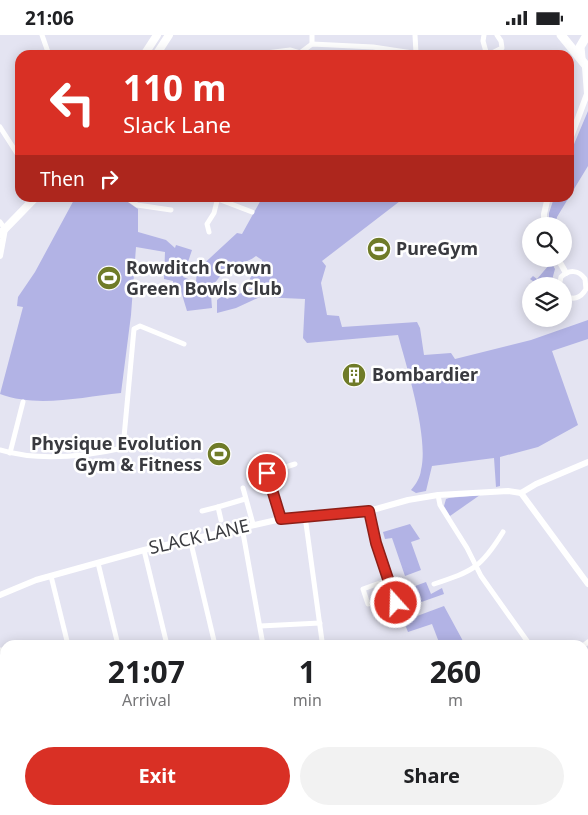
<!DOCTYPE html>
<style>
body{margin:0;font-family:"Noto Sans",sans-serif;background:#f2f2f2;color:#202124;height:100vh;display:flex;flex-direction:column;font-size:19px;white-space:nowrap}
*{box-sizing:border-box;margin:0}
p{font-size:16px;color:#757577}
.icon{flex:none;width:28px;height:28px;fill:none;stroke:currentColor;stroke-width:2;stroke-linecap:round;stroke-linejoin:round}
.map{position:relative;flex:1;overflow:hidden}
.drawer{position:absolute;left:0px;top:605px;width:589px;height:175px;display:flex;flex-direction:column;background:#fff;border-radius:15px 15px 0 0;box-shadow:0 2px 12px #0003}
.drawer>*{flex:none}
.hud{position:absolute;left:15px;top:15px;width:559px;height:152px;border-radius:15px;box-shadow:0 2px 12px #0003;background:#d93025;color:#fff;overflow:hidden}
.fabs{position:absolute;left:522px;top:182px;display:grid;gap:10px}
.fabs a{display:grid;place-items:center;width:50px;height:50px;border-radius:50%;background:#fff;box-shadow:0 2px 12px #0003;font-size:25px}
.pin{position:absolute;display:grid;place-items:center;width:42px;height:42px;color:#fff;margin:-21px;border:2px solid #fff;border-radius:50%;box-shadow:0 1px 5px #0007}
.me{position:absolute;width:55px;margin:-28px;rotate:340deg;stroke-linejoin:round;filter:drop-shadow(0 0 4px #0008)}
.turn{display:flex;align-items:center;gap:18px;height:105px;padding:0 25px;font-size:22px}
.turn .icon{width:65px;height:65px;stroke-width:2.5}
.turn b{display:block;font-size:35px;line-height:42px}
.then{display:flex;align-items:center;height:48px;padding:0 25px;background:#0003;gap:10px;font-size:19px}
.eta{display:flex;justify-content:space-evenly;align-items:center;height:85px;text-align:center}
.eta b{font-size:30px;font-weight:700;line-height:35px}
.cta{display:flex;gap:10px;margin-top:auto;padding:10px 25px}
.cta a{flex:1;height:58px;border-radius:30px;background:#d93025;color:#fff;font-size:20px;font-weight:700;line-height:58px;text-align:center}
.cta a+a{background:#f2f2f2;color:#202124}
.status{display:flex;justify-content:space-between;align-items:center;height:35px;padding:0 25px;background:#fff;direction:ltr}
.status svg{height:14px;fill:currentColor}
.map>svg:first-child{display:block}
.green{fill:#b2b3e5}
.lines{fill:none;stroke-linecap:round;stroke-linejoin:round}
.minor{stroke:#fff;stroke-width:5}
.tertiary{stroke:#fff;stroke-width:6}
.primary{stroke:#fff;stroke-width:8}
.trunk{stroke:#fff;stroke-width:9}
.route-casing{stroke:#8d1f18;stroke-width:12}
.route{stroke:#d93025;stroke-width:9}
.labels{text-anchor:middle;stroke-width:5;stroke-linejoin:round;paint-order:stroke}
.poi-label{font-size:18px;font-weight:bold;fill:#393a3f;stroke:#fff;text-anchor:start}
.street-label{font-size:18px;fill:#393a3f;stroke:#fff}
</style>
<div class="status"><b>21:06</b><svg viewBox="0 0 49 12"><path d="M0 12V9h3v3zM5 12V6h3v6zM10 12V3h3v9zM15 12V0h3v12zM26 1h20v11H26zM47 4h2v5h-2z"/></svg></div>
<div class="map">
<svg width="588" height="780" viewBox="0 0 588 780">
<rect width="100%" height="100%" fill="#e4e4f2"/>
<g class="green">
<path d="M588,76V131L557,182L555,191H549V178L554,163L569,162V121Z"/>
<path d="M75,163H122L138,174V197L166,205L175,213L176,210L192,215L183,242L196,247L197,235L237,198L242,199L262,163H404L322,226L326,231L321,248L327,280L339,281L342,292L417,287L420,293L424,320L451,318L455,324L531,305L588,285V304L552,316L578,390L538,412L500,422V451L496,452L494,423L432,431L426,456L416,458L411,455C416,449 420,443 421,435C429,403 407,333 398,300L307,308L303,303L305,264L260,262L236,273L217,278V265L223,260L227,264L253,253L248,248L254,235L262,230V225L256,221C246,229 232,229 223,238C218,243 216,248 209,252L206,259L211,260L212,273L187,276L180,253L173,251V246L164,244L165,217L136,212L131,280L121,358C82,362 37,373 0,359L23,272L17,271L18,262L35,237Z"/>
<path d="M549,224L555,234L552,245C545,250 537,250 530,244L533,241L537,244L549,230L546,227Z"/>
<path d="M480,460L450,481L444,471L446,464L449,463Z"/>
<path d="M410,489L420,504L411,507L421,535L405,541L392,503L385,504L383,497Z"/>
<path d="M426,547L431,559L442,553L444,559L413,570L407,554Z"/>
<path d="M444,571L463,606L461,610H440L432,589L408,597L406,592L409,584Z"/>
</g>
<g class="lines">
<g class="minor">
<path d="M42,0L49,20"/>
<path d="M312,0V9"/>
<path d="M415,0L416,18"/>
<path d="M484,0L483,6L486,17"/>
<path d="M250,20L290,15L300,18L312,9L373,12L426,20"/>
<path d="M481,20L486,17L490,19L502,13L501,6L497,0"/>
<path d="M0,92L20,123"/>
<path d="M126,162L137,170L171,175"/>
<path d="M218,164L252,177"/>
<path d="M0,187L5,194"/>
<path d="M209,197L207,189L214,178L218,162"/>
<path d="M559,251L561,242C569,234 579,235 585,244L586,254C581,263 573,266 564,260"/>
<path d="M0,415C40,427 83,422 123,413L134,294L140,291L184,309"/>
<path d="M10,418L23,367"/>
<path d="M243,453L253,489"/>
<path d="M438,460L440,470L467,513L481,541L530,610"/>
<path d="M202,476L218,472"/>
<path d="M369,476L379,519L397,571"/>
<path d="M305,481L322,606"/>
<path d="M281,484L267,438L295,429"/>
<path d="M221,485L218,472L245,464"/>
<path d="M242,492L263,610"/>
<path d="M190,504L215,610"/>
<path d="M144,515L167,610"/>
<path d="M98,528L118,610"/>
<path d="M51,541L68,610"/>
<path d="M434,549C473,536 481,533 503,497"/>
<path d="M368,569L363,554L388,545"/>
<path d="M260,591L320,588"/>
<path d="M584,610L588,607"/>
<path d="M0,615H5"/>
<path d="M0,668H5"/>
<path d="M0,728L5,727"/>
<path d="M0,771L5,772"/>
<path d="M584,771H588"/>
<path d="M55,775H82"/>
<path d="M178,775V780"/>
<path d="M231,775L233,780"/>
<path d="M275,775L276,780"/>
<path d="M494,775V780"/>
</g>
<g class="tertiary">
<path d="M569,107L587,59L585,32"/>
<path d="M544,191V179L548,162"/>
<path d="M0,221L5,194"/>
<path d="M558,224L566,238"/>
<path d="M521,458L588,549"/>
<path d="M0,560L36,545L144,515L281,484L369,476L408,465L438,460L508,456L521,458L536,449L588,427"/>
<path d="M584,661L588,666"/>
</g>
<g class="primary">
<path d="M144,20L157,0"/>
<path d="M156,20L169,0"/>
<path d="M0,199L36,162"/>
</g>
<g class="trunk">
<path d="M561,0L588,33"/>
<path d="M581,23L580,12L587,0"/>
</g>
</g>
<g class="lines">
<g class="route-casing">
<path id="route" d="M267,438L281,484L369,476L376,508L396,568"/>
</g>
<use href="#route" class="route"/>
</g>
<defs>
<g id="stadium-disc" transform="scale(1.25)"><circle r="9.5" fill="#6f7b28" stroke="#fff"/><path d="M0-5a6.5 5 0 1 0 0 10a6.5 5 0 1 0 0-10ZM-3.5-1.8h7v3.6h-7Z" fill="#fff"/></g>
<g id="building-disc" transform="scale(1.25)"><circle r="9.5" fill="#6f7b28" stroke="#fff"/><path d="M-4-6H4V6H1V3H-1V6H-4ZM-2.5-4.3h1.7v1.8h-1.7ZM.8-4.3h1.7v1.8H.8ZM-2.5-1h1.7V.8h-1.7ZM.8-1h1.7V.8H.8Z" fill="#fff"/></g>
</defs>
<g fill-rule="evenodd">
<use href="#stadium-disc" x="379" y="214"/>
<use href="#stadium-disc" x="109" y="243"/>
<use href="#building-disc" x="354" y="340"/>
<use href="#stadium-disc" x="219" y="419"/>
</g>
<g class="labels">
<g class="poi-label">
<text x="396" y="220">PureGym</text>
<text x="126" y="239">Rowditch Crown<tspan x="126" dy="21">Green Bowls Club</tspan></text>
<text x="372" y="346">Bombardier</text>
<text x="202" y="415" text-anchor="end">Physique Evolution<tspan x="202" dy="21">Gym &amp; Fitness</tspan></text>
</g>
<g class="street-label">
<text transform="translate(199 502) rotate(-13)" y="6">SLACK LANE</text>
</g>
</g>
</svg>
<div class="fabs">
<a><svg class="icon" aria-label="search" viewBox="0 0 24 24"><circle cx="10" cy="10" r="6"/><path d="M15 15l6 6"/></svg></a>
<a><svg class="icon" aria-label="layers" viewBox="0 0 24 24"><path d="M12 4l9 5-9 5-9-5zM3 14l9 5 9-5"/></svg></a>
</div>
<div class="pin" style="left:267px;top:438px;background:#d93025"><svg class="icon" aria-label="arrive" viewBox="0 0 24 24"><path d="M6 21V4h12l-3 4 3 4H6"/></svg></div>
<svg class="me" style="left:396px;top:568px" viewBox="-20 -20 40 40"><circle r="17" fill="#d93025" stroke="#fff" stroke-width="3"/><path d="M0-11L8 9 0 5-8 9z" fill="#fff"/></svg>
<div class="hud">
<div class="turn"><svg class="icon" aria-label="left" viewBox="0 0 24 24"><path d="M17 20v-9H6M10 6l-5 5 5 5"/></svg><div><b>110 m</b>Slack Lane</div></div>
<div class="then">Then<svg class="icon" aria-label="right" viewBox="0 0 24 24"><path d="M7 20v-9h11M14 6l5 5-5 5"/></svg></div>
</div>
<section class="drawer">
<div class="eta">
<div><b>21:07</b><p>Arrival</p></div>
<div><b>1</b><p>min</p></div>
<div><b>260</b><p>m</p></div>
</div>
<div class="cta"><a>Exit</a><a>Share</a></div>
</section>
</div>
